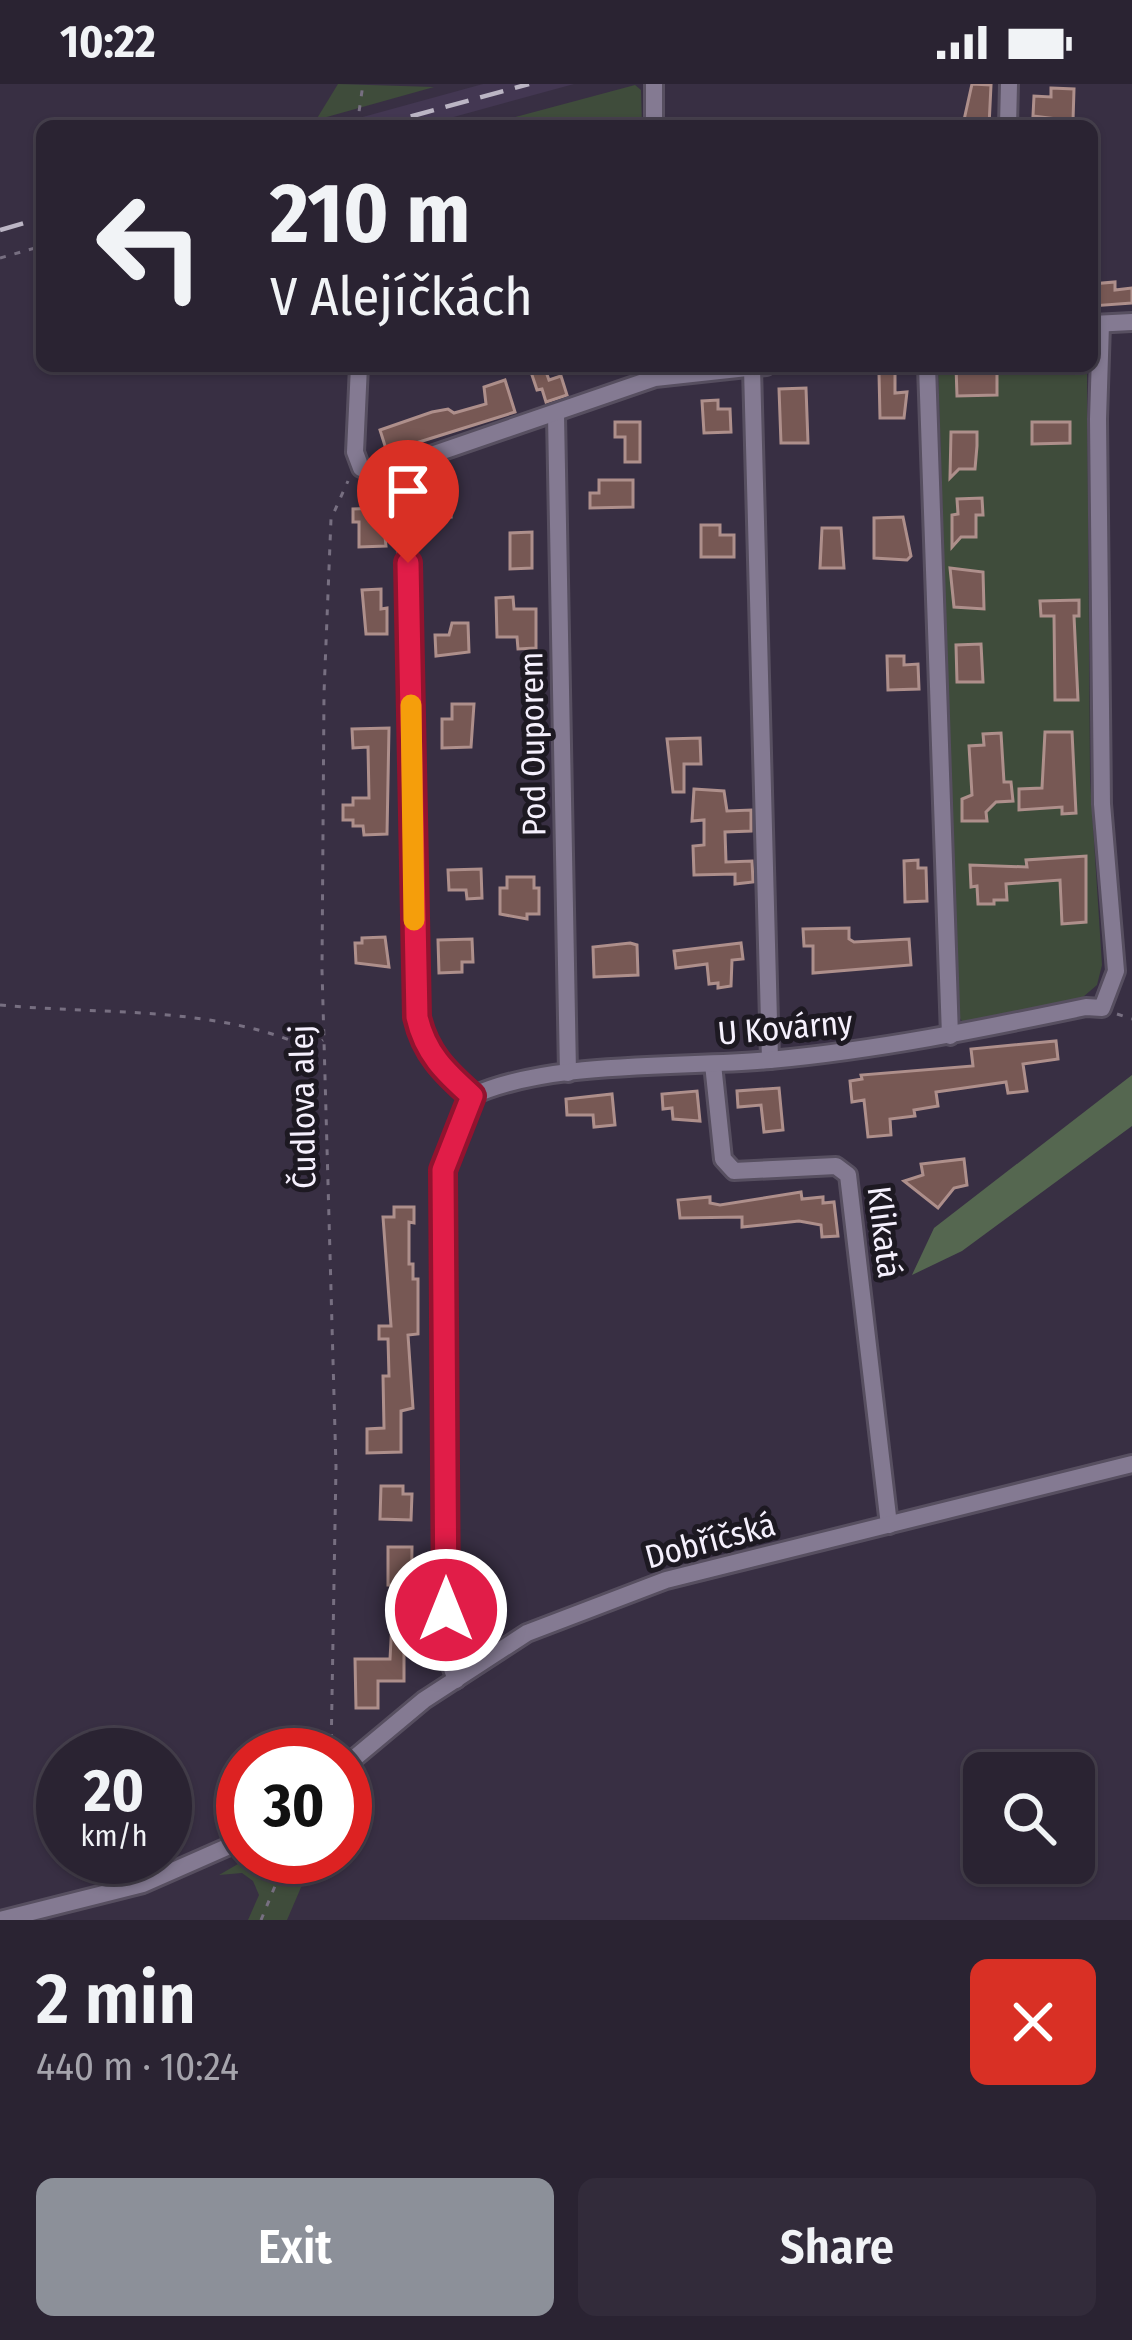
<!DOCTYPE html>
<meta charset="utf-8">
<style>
body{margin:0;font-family:"Fira Sans Condensed",sans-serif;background:#322b3a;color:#f1f3f6;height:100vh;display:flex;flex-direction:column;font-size:45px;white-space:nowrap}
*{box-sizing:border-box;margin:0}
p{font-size:39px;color:#a5a4ac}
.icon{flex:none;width:66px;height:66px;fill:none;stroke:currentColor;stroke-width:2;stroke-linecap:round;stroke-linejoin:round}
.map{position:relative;height:1836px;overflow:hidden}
.details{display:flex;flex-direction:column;background:#2a2332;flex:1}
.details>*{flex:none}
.top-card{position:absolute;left:36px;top:36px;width:1062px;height:252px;border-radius:18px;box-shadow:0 3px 9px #0004,0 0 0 3px #46404d;background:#2a2332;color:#f1f3f6;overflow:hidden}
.buttons{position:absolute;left:963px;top:1668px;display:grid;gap:24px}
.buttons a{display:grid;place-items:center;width:132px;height:132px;border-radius:18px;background:#2a2332;box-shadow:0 3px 9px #0004,0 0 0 3px #46404d;font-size:60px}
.speed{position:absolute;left:36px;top:1644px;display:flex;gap:24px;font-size:60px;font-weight:700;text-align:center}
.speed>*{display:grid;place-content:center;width:156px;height:156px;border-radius:50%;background:#2a2332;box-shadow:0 3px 9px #0004,0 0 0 3px #46404d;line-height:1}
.speed small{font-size:30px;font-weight:400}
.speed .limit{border:18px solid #d22;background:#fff;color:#111}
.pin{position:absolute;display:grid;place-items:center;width:102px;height:102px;color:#fff;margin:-123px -51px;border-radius:50% 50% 50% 0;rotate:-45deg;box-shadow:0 0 12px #0007}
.pin .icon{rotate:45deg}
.me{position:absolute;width:132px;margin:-66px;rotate:0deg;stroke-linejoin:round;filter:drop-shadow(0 0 9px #0008)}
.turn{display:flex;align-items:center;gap:42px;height:252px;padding:0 36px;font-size:54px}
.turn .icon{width:156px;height:156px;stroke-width:2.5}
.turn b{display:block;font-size:84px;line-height:102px}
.round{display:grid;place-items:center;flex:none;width:126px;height:126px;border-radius:18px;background:#322b3a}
.head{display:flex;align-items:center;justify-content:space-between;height:204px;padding:0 36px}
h1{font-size:72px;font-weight:600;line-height:90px}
.action{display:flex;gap:24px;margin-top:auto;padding:24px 36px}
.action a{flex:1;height:138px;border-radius:18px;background:#8c9099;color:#fff;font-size:48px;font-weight:600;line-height:138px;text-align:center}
.action a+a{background:#322b3a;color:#f1f3f6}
.status{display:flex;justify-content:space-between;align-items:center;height:84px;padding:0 60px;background:#2a2332;direction:ltr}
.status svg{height:33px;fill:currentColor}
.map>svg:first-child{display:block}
.built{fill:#433752}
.green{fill:#3f4c3b}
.forest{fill:#556750}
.building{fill:#775854;stroke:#ae8f8b;stroke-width:3}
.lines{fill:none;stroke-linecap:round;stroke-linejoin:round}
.minor-casing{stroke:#574f60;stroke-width:22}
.path{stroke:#776f81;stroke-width:3;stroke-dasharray:6 9;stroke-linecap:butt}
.minor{stroke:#847a92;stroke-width:16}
.rail{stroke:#bbb5c4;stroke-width:4.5;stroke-dasharray:24 12;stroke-linecap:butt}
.route-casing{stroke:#92132f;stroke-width:30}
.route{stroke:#e11d48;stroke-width:21}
.slow{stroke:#f59e0b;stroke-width:21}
.labels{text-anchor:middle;stroke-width:10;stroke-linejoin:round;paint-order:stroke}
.street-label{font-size:33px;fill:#f5f0fd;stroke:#1d1922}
</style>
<div class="status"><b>10:22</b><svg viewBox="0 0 49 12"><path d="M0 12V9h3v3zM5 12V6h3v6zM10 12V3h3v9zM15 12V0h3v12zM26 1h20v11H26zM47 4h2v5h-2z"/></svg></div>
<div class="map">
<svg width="1132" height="1836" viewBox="0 0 1132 1836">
<rect width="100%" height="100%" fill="#382f43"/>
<path class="built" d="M483,0H574L421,42H330Z"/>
<g class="green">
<path d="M338,0L434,3L316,36Z"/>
<path d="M635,1L641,6L642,42H482Z"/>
<path d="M938,282H1087L1090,695L1102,881L1097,901L1083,913L971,941L963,939L958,931Z"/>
<path d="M250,1773H314L287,1836H248L259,1811L253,1797L242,1789L219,1791Z"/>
</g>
<path class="forest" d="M1132,991V1042L962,1167L912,1191L934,1144Z"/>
<g class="building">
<path d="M972,0L991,1L989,42H969V37L964,36Z"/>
<path d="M1051,4L1074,5L1073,37L1033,32L1034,12L1051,13Z"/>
<path d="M1115,198V206L1132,204V219L1092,222V200Z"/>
<path d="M529,282H544L549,296L561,292L567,311L546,318L542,305L537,306Z"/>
<path d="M956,282H997V311L957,312Z"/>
<path d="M879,289H895V309L907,308L904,334H880Z"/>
<path d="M505,296L515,328L387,368L380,346L432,328L448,325L454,329L486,320L484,303Z"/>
<path d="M806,304L808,359H781L779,305Z"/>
<path d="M718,316V325H730L731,348L704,349L702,317Z"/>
<path d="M615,338H640V378H625V353H615Z"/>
<path d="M1032,338H1070V359L1032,360Z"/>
<path d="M951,348H977V362L975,385H959L950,394Z"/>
<path d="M430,396H450L451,433H431Z"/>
<path d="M599,396H633V423L590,424V409H599Z"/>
<path d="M982,414L983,431H976V453H961L952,463V431L958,430L957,415Z"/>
<path d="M382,424L386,462L359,463V438H353V425Z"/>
<path d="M903,433L911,472L907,476L874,474V434Z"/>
<path d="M701,441H720V451H734V473H701Z"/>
<path d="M822,444H841L844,484H820Z"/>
<path d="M532,448V484L510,485V449Z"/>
<path d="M950,484L983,488L984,525L954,523Z"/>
<path d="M381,505V525L387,524V550H366L362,506Z"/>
<path d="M513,513L514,525H536V564L518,565L517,553H497L496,514Z"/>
<path d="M1079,516V532H1074L1078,616H1055L1054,532H1041L1040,517Z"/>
<path d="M452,539H468L469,568L436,572L435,551H449Z"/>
<path d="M981,560L983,598H957L956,561Z"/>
<path d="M887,572H904V581L918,580L919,605L888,606Z"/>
<path d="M452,620H474L471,663L442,664V635H452Z"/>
<path d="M389,644L387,750L364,751L363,742H353V736H343V721H353V714H369L368,663L353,664L352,645Z"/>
<path d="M1045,648H1072L1076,729L1062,730V723L1019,726V705L1042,704Z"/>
<path d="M1001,649L1004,698H1011L1013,717L996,718L986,728L987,737H962V715L972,711L969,662L984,661L983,650Z"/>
<path d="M700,654L701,680H684V708H673L667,655Z"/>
<path d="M694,705L724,707L727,727L751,726V747L725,748L726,778L752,777L753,798L735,800V790L694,791L693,762L704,761V736L692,737Z"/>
<path d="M1086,772V838L1062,840L1060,796L1006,800L1007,816H994V820H978L977,802L971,803L970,781L1027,783L1026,776Z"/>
<path d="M918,776V784H926L927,817L905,818L904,777Z"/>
<path d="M481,785L482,814L467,815L466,806H449L448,786Z"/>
<path d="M507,793H534V804H539V830H527V835L500,830V804H507Z"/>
<path d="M849,844V855L854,858L909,855L911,881L813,889V862H804L803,845Z"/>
<path d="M385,853L389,883L356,879L355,859H362V854Z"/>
<path d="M472,855L473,878H462V888L439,889L438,856Z"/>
<path d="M630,859L637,861L638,891L594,893L593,863Z"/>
<path d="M741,859L743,875L732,876L731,902L718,904V899L709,900L707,880L676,884L674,867Z"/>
<path d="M1056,957L1058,975L1023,980L1027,1007L1008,1009L1006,998L936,1008L938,1022L914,1026L915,1032L890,1035L891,1051L868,1053L864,1016L852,1018L850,997L862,995L861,991L973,982L971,965Z"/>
<path d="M779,1004L783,1046L764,1048L761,1021L738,1023L737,1007Z"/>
<path d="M697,1007L700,1037L673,1035L672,1024L663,1025L662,1010Z"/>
<path d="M612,1010L615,1041L594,1043L593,1031H567L566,1015Z"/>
<path d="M964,1075L967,1101L954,1104L938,1124L904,1097L923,1091L921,1080Z"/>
<path d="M801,1108L802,1115L823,1113V1119L834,1118L838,1152L822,1153L821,1141L799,1137L742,1143V1133L680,1134L678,1116L710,1113V1119L720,1121Z"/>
<path d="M394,1123H414V1139L409,1138V1180H413V1195H418V1250L408,1251L413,1324L401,1327V1368L367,1369V1345L384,1344L383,1292H389L388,1255H379V1242H391L383,1133H394Z"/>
<path d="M381,1402H403V1410H412L411,1436L380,1435Z"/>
<path d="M388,1463H412L411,1535H418L419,1555H404V1597H378V1624H356L355,1575H390L394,1501H388Z"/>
</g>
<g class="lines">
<g class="minor-casing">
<g id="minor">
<path d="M654,42V0"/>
<path d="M1008,42L1009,0"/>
<path d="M1093,240L1132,238"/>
<path d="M359,282L355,368L361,384L375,388L405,380L417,933L428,966L472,1012L443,1086L446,1568L456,1596"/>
<path d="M927,282L950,952"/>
<path d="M752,284L770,976"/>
<path d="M556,331L568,989"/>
<path d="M405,380L655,294L766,282"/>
<path d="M713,980L723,1075L734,1087L836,1082L848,1091L889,1441"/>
<path d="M472,1012C550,976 682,984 770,976C878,966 981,945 1086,923L1102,924L1116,887L1102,720L1098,335L1101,240"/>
<path d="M345,1682L424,1616L527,1549L666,1496L1132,1380"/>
<path d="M0,1836L143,1800L243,1756"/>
</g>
</g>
<g class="path">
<path d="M357,42L363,0"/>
<path d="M0,174L42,162"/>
<path d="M0,921C102,931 217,921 311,965L323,956"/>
<path d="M1117,930L1132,935"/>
<path d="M331,1671L336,1383L322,886L324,609L331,435L348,397"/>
<path d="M261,1836L287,1773"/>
</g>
<use href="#minor" class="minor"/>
<g class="rail">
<path d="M376,42L529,0"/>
<path d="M0,146L42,134"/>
</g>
</g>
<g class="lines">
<g class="route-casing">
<path id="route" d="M408,479L417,933C425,969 445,988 472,1012L443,1086L446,1526"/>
</g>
<use href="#route" class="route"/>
<path class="slow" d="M411,621L414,836"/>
</g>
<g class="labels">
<g class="street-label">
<text transform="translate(532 660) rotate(-91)" y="12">Pod Ouporem</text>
<text transform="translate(785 943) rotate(-5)" y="12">U Kovárny</text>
<text transform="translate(302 1023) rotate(-91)" y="12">Čudlova alej</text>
<text transform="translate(885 1148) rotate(83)" y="12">Klikatá</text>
<text transform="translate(710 1456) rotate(-15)" y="12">Dobříčská</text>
</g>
</g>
</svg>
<div class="buttons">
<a><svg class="icon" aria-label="search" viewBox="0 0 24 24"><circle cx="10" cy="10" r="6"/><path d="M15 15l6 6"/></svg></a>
</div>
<div class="speed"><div>20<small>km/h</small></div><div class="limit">30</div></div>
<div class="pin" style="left:408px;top:479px;background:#d93025"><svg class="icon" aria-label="arrive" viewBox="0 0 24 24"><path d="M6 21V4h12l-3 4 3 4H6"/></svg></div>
<svg class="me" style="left:446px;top:1526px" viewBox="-20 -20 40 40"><circle r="17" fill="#e11d48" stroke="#fff" stroke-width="3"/><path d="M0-11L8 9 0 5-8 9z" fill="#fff"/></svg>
<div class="top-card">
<div class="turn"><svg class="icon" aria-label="left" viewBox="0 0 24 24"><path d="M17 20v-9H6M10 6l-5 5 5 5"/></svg><div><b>210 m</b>V Alejíčkách</div></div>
</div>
</div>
<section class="details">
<div class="head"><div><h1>2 min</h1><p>440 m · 10:24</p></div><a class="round" style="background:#d93025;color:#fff"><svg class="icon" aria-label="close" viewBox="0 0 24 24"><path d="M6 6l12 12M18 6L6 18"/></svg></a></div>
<div class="action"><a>Exit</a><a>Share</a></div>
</section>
